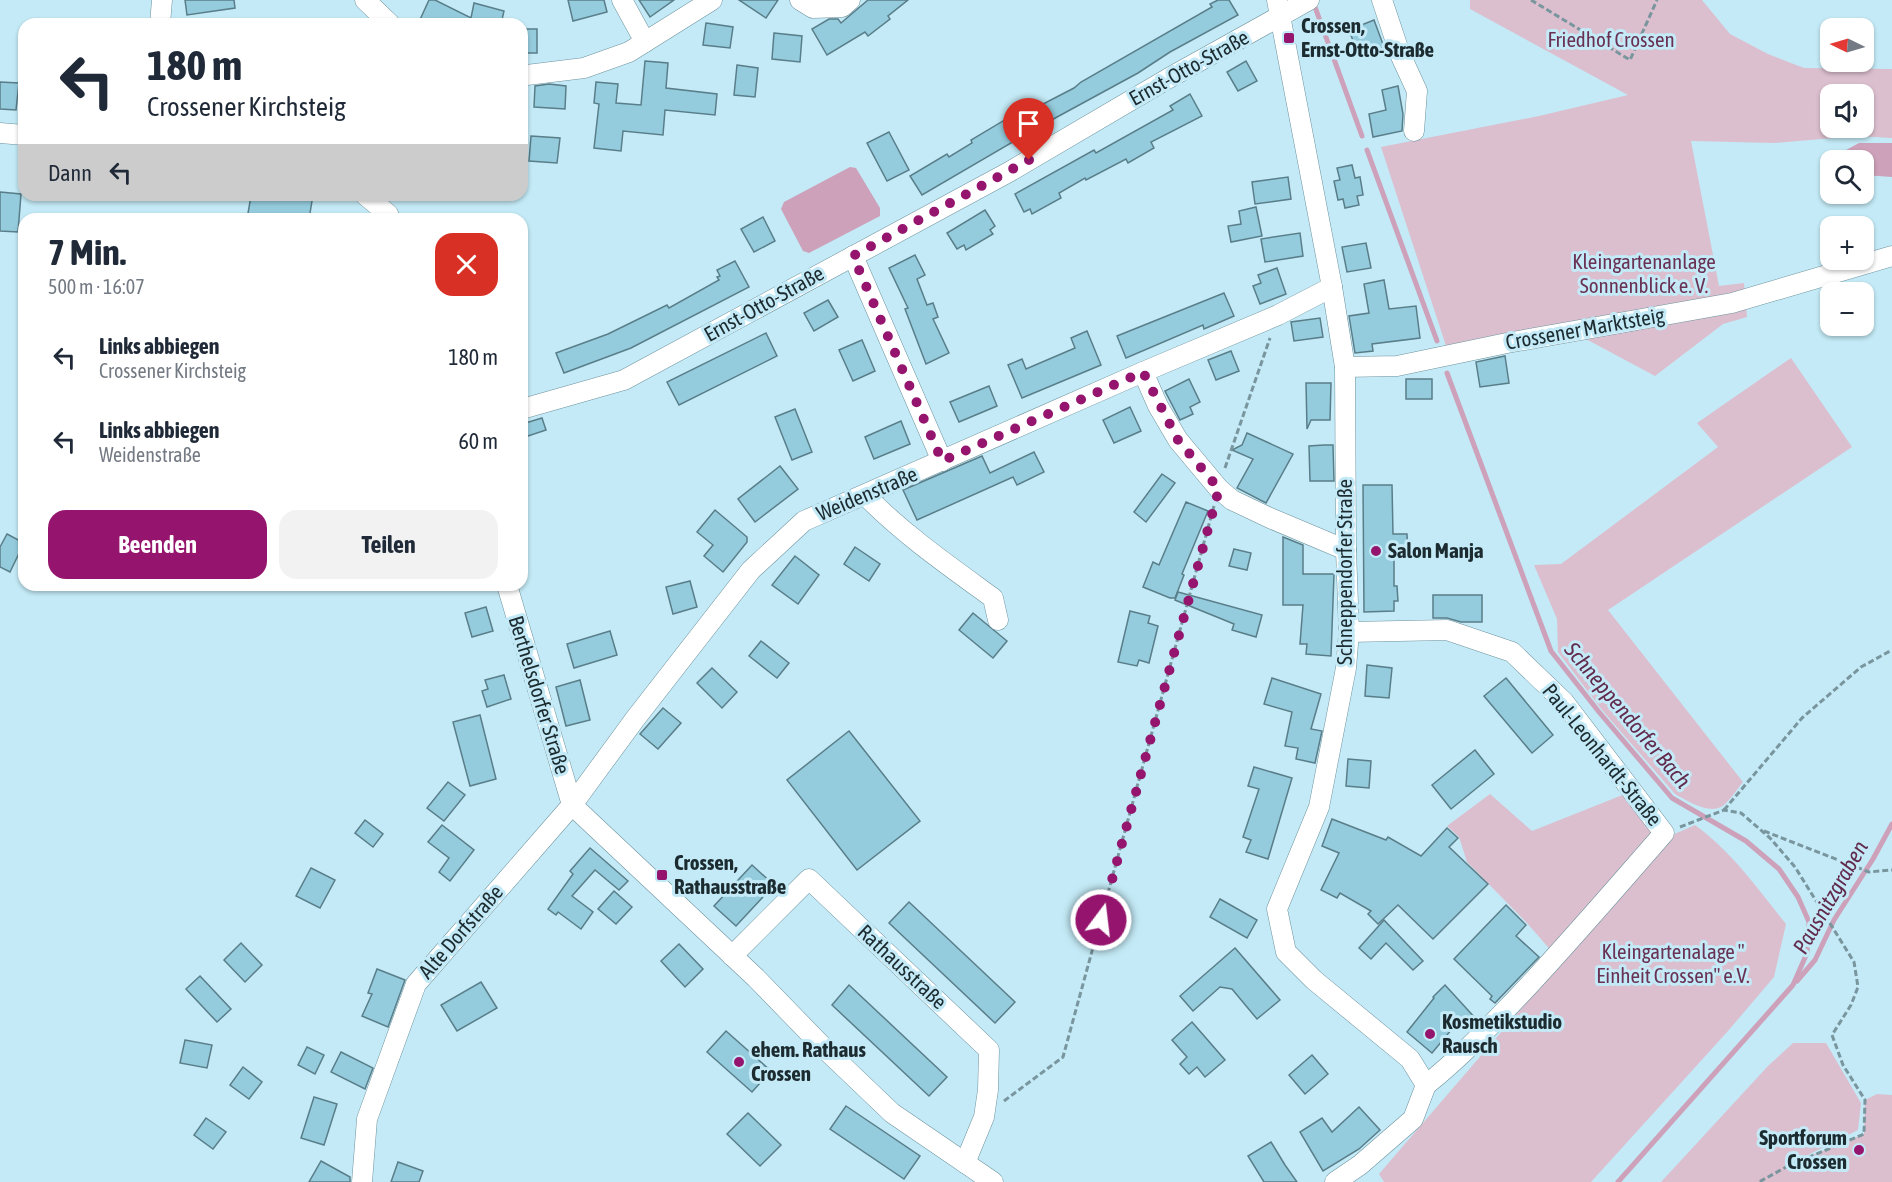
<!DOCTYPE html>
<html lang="de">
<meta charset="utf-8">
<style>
body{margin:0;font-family:"Asap Condensed",sans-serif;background:#f2f2f3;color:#1f2937;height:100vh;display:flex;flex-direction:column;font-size:22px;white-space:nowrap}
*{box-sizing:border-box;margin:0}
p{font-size:20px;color:#747a83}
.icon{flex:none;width:33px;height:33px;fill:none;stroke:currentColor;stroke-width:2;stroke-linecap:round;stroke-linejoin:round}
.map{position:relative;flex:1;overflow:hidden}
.panel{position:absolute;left:18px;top:213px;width:510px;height:378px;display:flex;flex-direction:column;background:#fff;border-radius:18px;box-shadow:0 2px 4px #0004}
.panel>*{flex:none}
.guide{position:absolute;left:18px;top:18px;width:510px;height:183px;border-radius:18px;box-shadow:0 2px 4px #0004;background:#fff;color:#1f2937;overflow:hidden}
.needle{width:39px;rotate:275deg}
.controls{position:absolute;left:1820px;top:18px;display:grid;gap:12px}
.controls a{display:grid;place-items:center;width:54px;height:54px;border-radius:12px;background:#fff;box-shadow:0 2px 4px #0004;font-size:30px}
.pin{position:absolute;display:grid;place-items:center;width:51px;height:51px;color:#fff;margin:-62px -26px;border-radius:50% 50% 50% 0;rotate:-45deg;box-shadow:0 0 6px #0007}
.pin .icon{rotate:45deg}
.me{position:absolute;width:66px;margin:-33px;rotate:15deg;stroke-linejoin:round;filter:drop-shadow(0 0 4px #0008)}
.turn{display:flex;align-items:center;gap:21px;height:126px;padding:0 30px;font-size:27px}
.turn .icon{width:78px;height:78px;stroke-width:2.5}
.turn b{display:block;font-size:42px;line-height:51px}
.then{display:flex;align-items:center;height:57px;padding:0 30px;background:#0003;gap:12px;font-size:22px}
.round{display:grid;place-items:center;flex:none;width:63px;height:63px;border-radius:18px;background:#f2f2f3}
.summary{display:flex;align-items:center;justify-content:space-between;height:102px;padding:0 30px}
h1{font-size:36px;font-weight:700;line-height:45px}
.button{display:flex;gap:12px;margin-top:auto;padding:12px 30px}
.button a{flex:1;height:69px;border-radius:18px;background:#95156e;color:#fff;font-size:24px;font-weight:700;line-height:69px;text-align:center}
.button a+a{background:#f2f2f3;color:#1f2937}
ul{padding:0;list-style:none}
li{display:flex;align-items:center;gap:18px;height:84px;padding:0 30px}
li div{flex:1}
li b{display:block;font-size:22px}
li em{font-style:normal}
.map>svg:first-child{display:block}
.green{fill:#dcbfcf;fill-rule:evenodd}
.water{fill:#cda1b9}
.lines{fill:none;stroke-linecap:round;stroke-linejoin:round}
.stream{stroke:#cda1b9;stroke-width:5}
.building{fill:#95ccdd;stroke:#597e89;stroke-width:1.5}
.minor-casing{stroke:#6e939e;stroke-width:21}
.path{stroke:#79959e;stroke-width:3;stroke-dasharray:6 3;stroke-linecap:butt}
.minor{stroke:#fff;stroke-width:20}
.route{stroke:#95156e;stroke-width:10;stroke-dasharray:0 18}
.poi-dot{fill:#95156e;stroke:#c3eaf6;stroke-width:2}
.labels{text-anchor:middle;stroke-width:6;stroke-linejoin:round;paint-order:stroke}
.poi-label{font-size:21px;font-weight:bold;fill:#1c2b30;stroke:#c3eaf6;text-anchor:start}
.park-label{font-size:21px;fill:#693153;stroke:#c3eaf6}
.street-label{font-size:21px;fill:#1c2b30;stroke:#c3eaf6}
.water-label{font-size:22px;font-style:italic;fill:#622b4d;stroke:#c3eaf6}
</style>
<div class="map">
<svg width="1892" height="1182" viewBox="0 0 1892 1182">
<rect width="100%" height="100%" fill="#c3eaf6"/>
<g class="green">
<path d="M1470,0H1702L1730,34L1768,54L1804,68L1892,69V138L1856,136L1775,143L1691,141L1719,286L1744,283L1747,317L1723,324L1655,376L1584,338L1447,349L1381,147L1539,116L1628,95L1470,9ZM1830,94H1863V128H1830Z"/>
<path d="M1791,358L1852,447L1608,610L1743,782C1737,789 1731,799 1724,805C1710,816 1688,801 1675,794L1602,710L1558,652L1557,619L1534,565L1561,564L1718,447L1697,423Z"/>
<path d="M1490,794L1532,831L1625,794L1651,829V837L1554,954L1527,923L1467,862L1459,837L1447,826Z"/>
<path d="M1695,825C1732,852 1758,889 1786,924L1774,977L1728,1031L1591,1182H1384L1379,1174L1670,836Z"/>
<path d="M1793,1043H1826L1861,1103L1858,1130L1790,1164L1864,1134L1865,1100L1877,1094L1892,1095V1182H1661L1768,1066Z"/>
</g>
<g class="water">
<path d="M1859,143H1892V177L1863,175V160H1834L1835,156Z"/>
<path d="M850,167L856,168L880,208V216L809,253L803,251L781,209L784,202Z"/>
</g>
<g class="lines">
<g class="stream">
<path d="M1315,7L1362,136"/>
<path d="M1367,150L1437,341"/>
<path d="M1447,373L1551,651L1599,712L1672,798L1746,841L1779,869L1798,897L1809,922L1807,953L1793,985L1618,1182"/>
<path d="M1797,981L1815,960L1834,920L1873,859L1892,824"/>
</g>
</g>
<g class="building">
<path d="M185,0H234L235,8L187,15Z"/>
<path d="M429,0H435L471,18L474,3L504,11L501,24H418Z"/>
<path d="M568,0H604L607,12L573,21Z"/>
<path d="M639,0H674L650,17Z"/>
<path d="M739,0H778L766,18Z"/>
<path d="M868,0H908L888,16L890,19L868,36L865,32L827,55L812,29L829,19H838L841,23Z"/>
<path d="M1218,0H1229L1238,15L1170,52L1138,73L1035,129L922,195L910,176L947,154L949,157L972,143L971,140L1018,112L1020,116L1074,88L1081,82L1212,7L1210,4Z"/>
<path d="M1374,20L1384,47L1359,57L1349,30Z"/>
<path d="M706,23L733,27L730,48L703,45Z"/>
<rect x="522" y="29" width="15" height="24"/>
<path d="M774,33L802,36L800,62L772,59Z"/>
<path d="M645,61L668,63L666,88L717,94L715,115L665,110L663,135L623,131L621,151L594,148L599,104L594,103L596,82L618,84L616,103L641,105Z"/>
<path d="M1246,61L1257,81L1238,91L1227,72Z"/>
<path d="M737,65L758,68L755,97L734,95Z"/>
<path d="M0,82L19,83L16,110L0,109Z"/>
<path d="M549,84L566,86L565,109L534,107L535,86Z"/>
<path d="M1398,86L1403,114L1402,131L1373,137L1369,114L1386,110L1382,90Z"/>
<path d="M1190,94L1202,116L1151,142L1154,148L1128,163L1126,159L1086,180L1085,178L1059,193L1061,198L1032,214L1030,209L1024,212L1015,194L1094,150L1096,153L1173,110L1170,106Z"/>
<path d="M889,132L909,170L887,181L867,143Z"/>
<path d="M531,136L560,138L557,163L529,161Z"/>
<path d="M1352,165L1355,178L1360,177L1363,195L1357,196L1359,205L1345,208L1343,199L1338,200L1334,181L1340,180L1337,168Z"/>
<path d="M1288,177L1291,199L1255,204L1252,182Z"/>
<path d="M0,192L21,194L18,232L0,231Z"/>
<path d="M268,195H313L309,219H247L251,196L267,199Z"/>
<path d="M1256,207L1262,236L1231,242L1228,226L1241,224L1239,211Z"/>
<path d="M985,210L995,226L990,230L993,234L966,250L964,245L957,249L947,233Z"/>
<path d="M763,217L775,241L754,252L741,229Z"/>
<path d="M1300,233L1303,256L1265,262L1261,239Z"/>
<path d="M1366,243L1371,268L1347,272L1342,247Z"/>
<path d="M915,255L925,275L917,279L927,305L933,303L938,317L933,319L949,353L926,364L905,309L908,308L889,268Z"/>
<path d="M735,261L749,287L631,348L564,373L556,353L608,334L667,305L669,308L719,280L717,277L720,276L717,270Z"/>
<path d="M1277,268L1286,294L1260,304L1253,286L1261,283L1258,275Z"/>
<path d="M1384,280L1389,309L1416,306L1420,338L1372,344L1373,351L1355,353L1349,316L1369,313L1364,284Z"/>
<path d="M1224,293L1234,316L1204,329L1203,325L1126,358L1117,336Z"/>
<path d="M828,300L838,317L814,331L804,313Z"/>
<path d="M1320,318L1323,337L1294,341L1291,322Z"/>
<path d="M1087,331L1101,365L1022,398L1008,365L1022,359L1026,369L1075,348L1071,338Z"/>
<path d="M766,333L777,356L679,405L667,382Z"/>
<path d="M862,340L875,371L853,381L839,350Z"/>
<path d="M1231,351L1239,371L1216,380L1208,360Z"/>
<path d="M1505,356L1509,383L1480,387L1476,362Z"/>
<path d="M1189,379L1200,402L1190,407L1193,414L1180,420L1165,391Z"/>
<rect x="1406" y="379" width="26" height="20"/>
<path d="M1306,383H1331L1330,420H1311L1307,429Z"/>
<path d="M989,386L997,406L959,422L950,402Z"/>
<path d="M1130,407L1141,431L1114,443L1103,420Z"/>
<path d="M795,409L812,452L792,460L775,417Z"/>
<path d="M542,418L546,430L522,438V424Z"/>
<path d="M901,421L910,444L874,459L865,437Z"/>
<path d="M1247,433L1293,454L1266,503L1237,488L1253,459L1232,450L1242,445Z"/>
<path d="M1324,445H1333L1334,481H1310L1309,446Z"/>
<path d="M1034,452L1044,472L1017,485L1013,477L917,520L903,490L982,456L990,473Z"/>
<path d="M780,466L798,489L755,522L738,499Z"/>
<path d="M1162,474L1175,483L1146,522L1134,512Z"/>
<path d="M1363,485H1392L1393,534H1407L1408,557L1394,558V586H1397L1398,601H1394V611L1364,612Z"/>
<path d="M1186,502L1208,511L1182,574L1184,575L1175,598H1170L1143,587L1153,562L1159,565Z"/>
<path d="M715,510L747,537V542L723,572L704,556L713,545L697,532Z"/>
<path d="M7,534L24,543L10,572L0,567V547Z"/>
<path d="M1283,537L1303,545V574H1334L1331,656L1306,654L1307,644H1300L1303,605H1283Z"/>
<path d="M855,547L880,564L869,581L844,564Z"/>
<path d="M1234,549L1251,553L1247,570L1229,566Z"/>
<path d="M795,556L819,575L798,604L772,585Z"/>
<path d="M690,581L697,607L673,614L666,587Z"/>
<path d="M1178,592L1262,615L1256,637L1232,630L1234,624L1175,600Z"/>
<path d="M1433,595H1482V622H1461L1447,618H1433Z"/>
<path d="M486,607L493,631L472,637L465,613Z"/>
<path d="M1130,611L1150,616L1148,623L1158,626L1149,663L1139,660L1137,666L1118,662Z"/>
<path d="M973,613L1007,641L993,658L959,630Z"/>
<path d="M610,631L617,655L574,668L567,644Z"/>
<path d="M761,641L789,663L777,678L749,656Z"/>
<path d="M1367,665L1392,668L1389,698L1365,696Z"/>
<path d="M712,668L737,692L722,708L697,683Z"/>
<path d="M504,675L511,699L487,707L482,691L488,689L485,680Z"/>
<path d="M1272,678L1321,694L1311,729L1322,731L1315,763L1296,759L1298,748L1285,746L1292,712L1264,704Z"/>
<path d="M1506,678L1553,735L1532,753L1484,696Z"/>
<path d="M580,680L590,720L566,726L556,687Z"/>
<path d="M663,708L681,723L658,749L640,734Z"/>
<path d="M480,715L496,779L470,786L453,722Z"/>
<path d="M849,731L920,821L857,870L787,780Z"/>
<path d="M1475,750L1494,774L1451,809L1432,785Z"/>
<path d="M1348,759L1371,761L1369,788L1346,786Z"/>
<path d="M1254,767L1292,778L1268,859L1246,852L1251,840L1243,837L1259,789L1248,786Z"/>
<path d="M448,782L465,795L444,821L427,808Z"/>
<path d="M1332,819L1386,840L1388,837L1421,856L1447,828L1458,838L1449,847L1488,884L1433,939L1398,905L1378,924L1368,914L1371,911L1340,893L1337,898L1321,890L1339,853L1322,846Z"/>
<path d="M365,820L383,834L373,847L355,833Z"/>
<path d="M442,825L474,850L450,881L439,872L449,858L428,842Z"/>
<path d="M590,848L628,881L619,890L595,870L572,896L593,912L581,929L558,912L556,915L548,909L573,874L570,871Z"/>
<path d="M752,865L774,885L736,926L714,906Z"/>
<path d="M311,868L335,880L320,908L296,896Z"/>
<path d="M614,891L632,907L616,924L598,909Z"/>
<path d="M1220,899L1257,920L1247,938L1210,917Z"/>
<path d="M909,902L1015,1002L995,1023L889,923Z"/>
<path d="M1506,905L1526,925L1516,936L1539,957L1495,1003L1490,999L1492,996L1454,959Z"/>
<path d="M1384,920L1423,961L1413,970L1386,943L1371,959L1359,948Z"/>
<path d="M241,943L262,965L245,982L224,960Z"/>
<path d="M679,944L703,969L685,987L661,961Z"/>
<path d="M1235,948L1280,1000L1257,1019L1232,989L1220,987L1193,1011L1180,996Z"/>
<path d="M377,969L405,980L388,1027L362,1016L372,994L368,993Z"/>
<path d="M200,976L231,1009L217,1022L186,989Z"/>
<path d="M481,982L497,1008L457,1031L441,1005Z"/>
<path d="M849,985L947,1077L929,1096L832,1005Z"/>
<path d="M1445,985L1477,1020L1465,1031L1457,1023L1432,1053L1407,1032L1434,998L1433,997Z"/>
<path d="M1192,1022L1225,1060L1205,1077L1197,1067L1189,1074L1180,1064L1187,1057L1172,1040Z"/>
<path d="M726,1031L771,1071L752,1092L707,1052Z"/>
<path d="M185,1040L212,1045L207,1068L180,1063Z"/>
<path d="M307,1047L324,1055L315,1074L298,1065Z"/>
<path d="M341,1052L373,1068L365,1089L331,1072Z"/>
<path d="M1312,1055L1328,1074L1305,1094L1289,1075Z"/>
<path d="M243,1067L262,1082L249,1099L230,1085Z"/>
<path d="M314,1097L337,1104L324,1145L301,1138Z"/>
<path d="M846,1106L920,1156L904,1179L830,1129Z"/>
<path d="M1359,1107L1380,1130L1359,1149L1323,1171L1300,1132L1322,1118L1332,1132Z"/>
<path d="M748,1113L781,1145L760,1166L727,1134Z"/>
<path d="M206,1118L226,1132L213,1149L194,1135Z"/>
<path d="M1271,1142L1285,1165L1297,1182H1264L1248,1156Z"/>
<path d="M321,1161L350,1177V1182H309Z"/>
<path d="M398,1162L423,1171L419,1182H391Z"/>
</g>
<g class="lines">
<g class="minor-casing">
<g id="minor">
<path d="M365,0L390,24"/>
<path d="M622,0L645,42"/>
<path d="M800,0L813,8L842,7L850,0"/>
<path d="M1277,0L1332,287L1345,367L1346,550L1349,632L1346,668L1319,807L1277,909L1286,952L1314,980L1410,1059L1426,1085L1413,1119L1360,1165L1335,1182"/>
<path d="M1382,0L1400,54L1417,91L1414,131"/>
<path d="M160,24L162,0"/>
<path d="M522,74L527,75L584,68L629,52L712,0"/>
<path d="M0,133L24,135"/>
<path d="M365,195L388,214L390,219"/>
<path d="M853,256L942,461"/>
<path d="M1345,367L1397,366L1507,343L1732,303L1892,256"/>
<path d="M1143,372L1158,406L1178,440L1219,489L1232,500L1270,518L1346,550"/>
<path d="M522,409L624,380L1009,172L1169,78L1309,0"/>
<path d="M865,495C903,534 949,566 993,598L998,620"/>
<path d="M507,585L572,805"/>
<path d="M1349,632L1447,630L1512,652L1564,702L1664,833C1616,888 1568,944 1518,997C1488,1028 1460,1058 1426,1085"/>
<path d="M572,805L756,978L826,1050L892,1113L993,1182"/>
<path d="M732,956L809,879L989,1050L988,1090L984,1117L965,1163"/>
<path d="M362,1182L367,1119L416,984L572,805L635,719L751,570L804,521L1143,372L1278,315L1332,287"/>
</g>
</g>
<g class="path">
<path d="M1531,0L1630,60L1657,0"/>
<path d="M1225,468L1270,338"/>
<path d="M1724,810L1802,718L1861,667L1892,650"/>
<path d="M1680,827L1724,810L1741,813L1770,838L1795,867L1854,962L1858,987L1851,1005L1832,1035L1843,1065L1865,1100L1864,1134L1788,1166L1759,1182"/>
<path d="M1764,831L1869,872L1892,870"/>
<path d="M1004,1101L1063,1057L1214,506"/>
</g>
<use href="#minor" class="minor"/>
</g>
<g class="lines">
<path class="route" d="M1029,160L853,256L942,461L1143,372L1178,440L1219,489L1101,920"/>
</g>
<g class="poi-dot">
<rect x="1283" y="32" width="12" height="12" rx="3"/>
<circle cx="1376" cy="551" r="6"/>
<rect x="656" y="869" width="12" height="12" rx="3"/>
<circle cx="1430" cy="1034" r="6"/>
<circle cx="739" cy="1062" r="6"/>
<circle cx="1859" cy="1150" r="6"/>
</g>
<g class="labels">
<g class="poi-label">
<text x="1301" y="33">Crossen,<tspan x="1301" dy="24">Ernst-Otto-Straße</tspan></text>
<text x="1388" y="558">Salon Manja</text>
<text x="674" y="870">Crossen,<tspan x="674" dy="24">Rathausstraße</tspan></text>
<text x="1442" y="1029">Kosmetikstudio<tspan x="1442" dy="24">Rausch</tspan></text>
<text x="751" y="1057">ehem. Rathaus<tspan x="751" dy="24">Crossen</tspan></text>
<text x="1847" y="1145" text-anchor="end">Sportforum<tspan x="1847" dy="24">Crossen</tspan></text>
</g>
<g class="park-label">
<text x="1611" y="47">Friedhof Crossen</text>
<text x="1644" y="269">Kleingartenanlage<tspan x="1644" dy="24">Sonnenblick e. V.</tspan></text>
<text x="1673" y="959">Kleingartenalage "<tspan x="1673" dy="24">Einheit Crossen" e.V.</tspan></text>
</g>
<g class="street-label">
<text transform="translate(1189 68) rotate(-29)" y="7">Ernst-Otto-Straße</text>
<text transform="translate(764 304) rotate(-29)" y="7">Ernst-Otto-Straße</text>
<text transform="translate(1585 329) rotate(-10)" y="7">Crossener Marktsteig</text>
<text transform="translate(867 494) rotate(-23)" y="7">Weidenstraße</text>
<text transform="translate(1345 572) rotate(-90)" y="7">Schneppendorfer Straße</text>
<text transform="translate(539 695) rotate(73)" y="7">Berthelsdorfer Straße</text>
<text transform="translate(1602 755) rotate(51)" y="7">Paul-Leonhardt-Straße</text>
<text transform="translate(461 932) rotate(-49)" y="7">Alte Dorfstraße</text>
<text transform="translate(902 967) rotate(43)" y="7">Rathausstraße</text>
</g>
<g class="water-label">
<text transform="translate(1628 715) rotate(50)" y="8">Schneppendorfer Bach</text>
<text transform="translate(1830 897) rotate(-60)" y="8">Pausnitzgraben</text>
</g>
</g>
</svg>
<div class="controls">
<a><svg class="needle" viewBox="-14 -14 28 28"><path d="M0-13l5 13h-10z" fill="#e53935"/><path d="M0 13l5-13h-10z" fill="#747a83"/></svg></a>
<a><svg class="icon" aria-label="sound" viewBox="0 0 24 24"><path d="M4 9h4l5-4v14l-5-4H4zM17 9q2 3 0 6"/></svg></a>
<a><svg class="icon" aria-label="search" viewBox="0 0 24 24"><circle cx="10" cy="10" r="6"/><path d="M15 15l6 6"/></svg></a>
<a>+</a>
<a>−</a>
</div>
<div class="pin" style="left:1029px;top:160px;background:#d93025"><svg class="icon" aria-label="arrive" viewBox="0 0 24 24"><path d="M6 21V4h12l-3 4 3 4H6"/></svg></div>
<svg class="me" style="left:1101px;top:920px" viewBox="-20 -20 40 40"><circle r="17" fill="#95156e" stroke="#fff" stroke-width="3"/><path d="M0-11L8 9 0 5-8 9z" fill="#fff"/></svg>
<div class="guide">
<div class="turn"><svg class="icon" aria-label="left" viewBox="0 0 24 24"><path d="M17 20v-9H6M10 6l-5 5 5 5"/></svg><div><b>180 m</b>Crossener Kirchsteig</div></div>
<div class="then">Dann<svg class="icon" aria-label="left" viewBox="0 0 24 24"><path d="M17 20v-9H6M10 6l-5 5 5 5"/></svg></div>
</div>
<section class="panel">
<div class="summary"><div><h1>7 Min.</h1><p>500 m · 16:07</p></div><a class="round" style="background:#d93025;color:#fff"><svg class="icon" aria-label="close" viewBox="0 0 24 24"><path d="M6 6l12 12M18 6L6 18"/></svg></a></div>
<ul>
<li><svg class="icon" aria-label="left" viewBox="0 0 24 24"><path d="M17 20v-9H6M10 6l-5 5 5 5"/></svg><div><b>Links abbiegen</b><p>Crossener Kirchsteig</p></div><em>180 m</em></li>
<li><svg class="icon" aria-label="left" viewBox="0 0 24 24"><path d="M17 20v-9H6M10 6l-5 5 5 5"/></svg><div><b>Links abbiegen</b><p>Weidenstraße</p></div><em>60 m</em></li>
</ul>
<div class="button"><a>Beenden</a><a>Teilen</a></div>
</section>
</div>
